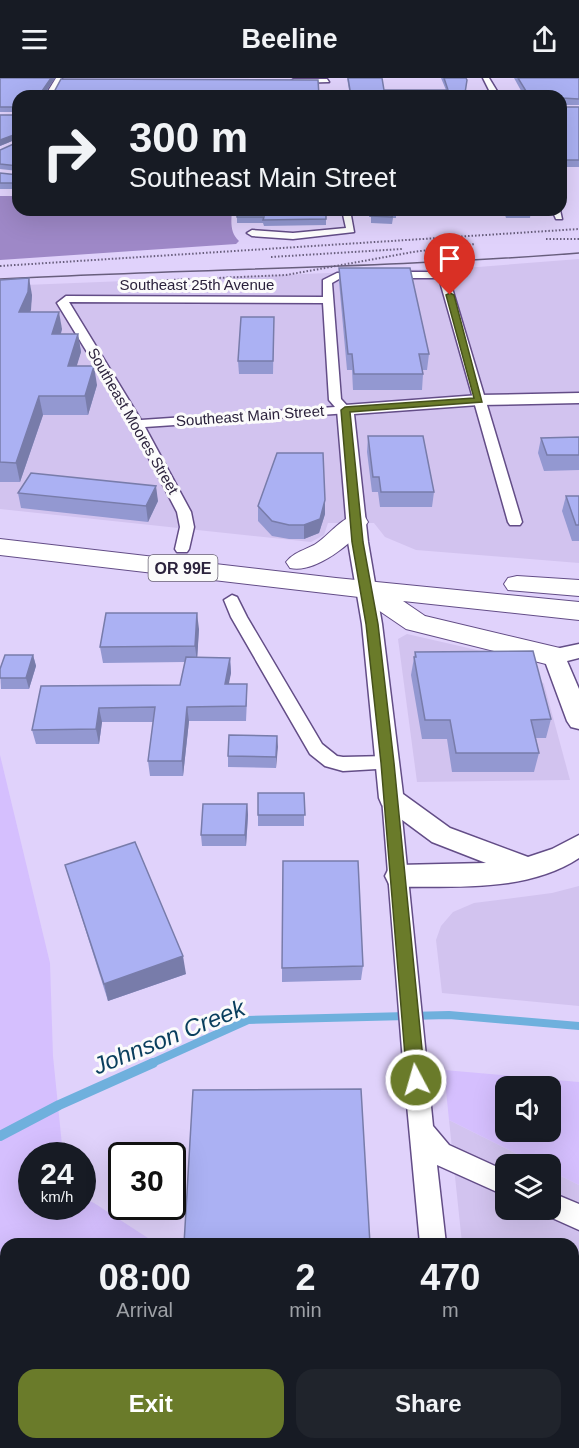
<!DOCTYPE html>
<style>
body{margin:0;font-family:Arial,sans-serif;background:#20242c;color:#f1f3f6;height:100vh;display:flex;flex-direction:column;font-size:22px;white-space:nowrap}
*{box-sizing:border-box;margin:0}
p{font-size:20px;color:#9ea1a6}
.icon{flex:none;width:33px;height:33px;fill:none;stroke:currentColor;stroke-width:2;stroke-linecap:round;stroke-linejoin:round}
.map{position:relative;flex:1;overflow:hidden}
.panel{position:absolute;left:0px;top:1160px;width:579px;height:212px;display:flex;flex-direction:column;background:#171b24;border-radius:18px 18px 0 0;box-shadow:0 6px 24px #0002}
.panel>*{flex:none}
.banner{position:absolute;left:12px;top:12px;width:555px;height:126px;border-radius:18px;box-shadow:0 6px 24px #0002;background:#171b24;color:#f1f3f6;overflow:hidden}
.controls{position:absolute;left:495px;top:998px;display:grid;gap:12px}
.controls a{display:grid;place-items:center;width:66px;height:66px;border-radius:12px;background:#171b24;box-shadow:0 6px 24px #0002;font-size:30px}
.speed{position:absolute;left:18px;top:1064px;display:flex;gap:12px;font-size:30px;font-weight:700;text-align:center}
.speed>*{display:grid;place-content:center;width:78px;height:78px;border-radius:50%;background:#171b24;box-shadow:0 6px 24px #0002;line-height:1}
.speed small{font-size:15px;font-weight:400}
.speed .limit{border:3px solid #111;border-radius:9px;background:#fff;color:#111}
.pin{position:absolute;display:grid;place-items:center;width:51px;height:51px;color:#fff;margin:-62px -26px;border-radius:50% 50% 50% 0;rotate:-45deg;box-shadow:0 0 6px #0007}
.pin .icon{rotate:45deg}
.me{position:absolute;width:66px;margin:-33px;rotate:354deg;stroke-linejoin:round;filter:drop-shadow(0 0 4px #0008)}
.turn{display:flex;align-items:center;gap:21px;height:126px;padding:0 18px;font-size:27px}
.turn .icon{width:78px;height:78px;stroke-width:2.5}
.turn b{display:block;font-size:42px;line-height:51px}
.eta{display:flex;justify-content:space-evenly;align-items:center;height:102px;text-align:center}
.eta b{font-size:36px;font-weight:700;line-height:42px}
.button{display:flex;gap:12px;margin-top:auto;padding:12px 18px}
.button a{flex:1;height:69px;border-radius:18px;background:#6a7b2a;color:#fff;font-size:24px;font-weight:700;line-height:69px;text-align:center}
.button a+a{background:#20242c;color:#f1f3f6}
header{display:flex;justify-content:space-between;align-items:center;height:78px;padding:0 18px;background:#171b24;font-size:27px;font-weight:700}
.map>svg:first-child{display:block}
.built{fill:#d2c3ef}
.green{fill:#d5bffe;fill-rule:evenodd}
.forest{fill:#9e88c7}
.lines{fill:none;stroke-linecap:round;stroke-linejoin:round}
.stream-far1{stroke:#6fb0dd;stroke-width:8}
.stream{stroke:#6fb0dd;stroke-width:10}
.street-casing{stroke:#634d87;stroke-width:3}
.secondary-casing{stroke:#634d87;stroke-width:3}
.highway-casing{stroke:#634d87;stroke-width:2}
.street{fill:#fff;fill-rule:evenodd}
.secondary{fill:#fff;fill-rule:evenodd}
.highway{fill:#fff;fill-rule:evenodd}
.tram{stroke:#685e7d;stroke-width:1.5}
.rail{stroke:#685e7d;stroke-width:2;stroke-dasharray:1.5 2;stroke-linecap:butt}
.wall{fill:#9398d1}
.shaded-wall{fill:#787caa}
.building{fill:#abb1f3;stroke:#787caa;stroke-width:1.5}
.route{fill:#6a7b2a;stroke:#45501b;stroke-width:1.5}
.labels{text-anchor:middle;stroke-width:6;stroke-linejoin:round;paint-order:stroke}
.far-street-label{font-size:15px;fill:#2b223c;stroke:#fbfbfb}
.shield{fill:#fbfbfb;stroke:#696375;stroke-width:1.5}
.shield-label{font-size:16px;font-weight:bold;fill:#2b223c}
.near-water-label{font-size:24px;font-style:italic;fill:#093e5d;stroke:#fbfbfb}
</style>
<header><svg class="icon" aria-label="menu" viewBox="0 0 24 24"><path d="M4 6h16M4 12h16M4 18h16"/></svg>Beeline<svg class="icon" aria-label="share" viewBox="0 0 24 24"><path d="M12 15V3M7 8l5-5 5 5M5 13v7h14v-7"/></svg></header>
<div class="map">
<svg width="579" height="1370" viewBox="0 0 579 1370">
<rect width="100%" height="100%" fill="#e0d2fb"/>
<g class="built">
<path d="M579,181V485L416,472L385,459L374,445H328L324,457L311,464L0,431V208L478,189Z"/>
<path d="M407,556L490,575L533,594L544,606L570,702L417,704L398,561Z"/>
<path d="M579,808V928L442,915L436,862L441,848L453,834L474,825L552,815Z"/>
<path d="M449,1042L537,1086H506V1131H550L551,1093L579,1107V1370H485L484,1365H573V1166L462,1165Z"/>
</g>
<g class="green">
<path d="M0,677L50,885L53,978L63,1077H32V1128H82L83,1120L94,1125L151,1162V1166H6V1365H196V1370H0Z"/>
<path d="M444,992L579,1004V1107L551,1093L550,1086H537L449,1042ZM506,1008H550V1053H506Z"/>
</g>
<path class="forest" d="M0,118H18V132H232C231,144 230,155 239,163L236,166L0,182Z"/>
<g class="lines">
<path class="stream-far1" d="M150,986L248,942L449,937L579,948"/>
<path class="stream" d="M0,1058L59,1027L153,985"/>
<g class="street-casing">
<g id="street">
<path d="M56,0H62L53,18H45Z"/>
<path d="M483,0H489L500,18H492Z"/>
<path d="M327,1L329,4L294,5L291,3L294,1Z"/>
<path d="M342,132H350L354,154L293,161L252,158L247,155L252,152L293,155L346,150Z"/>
<path d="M552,132H560L562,141H556Z"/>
<path d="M438,177L443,180L522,444L520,447H510L508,444L439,200H390L385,197L390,194H437L433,180Z"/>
<path d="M362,194L366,195V199L339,201L332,205L341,321L351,332L349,335L145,349L191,434L194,449L189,471L187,474H177L175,471L180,449L177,434L131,346L57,225L66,218L323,219V202L337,195ZM69,224L323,225L329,322L335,329L141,342Z"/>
<path d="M232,517L237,519L247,539L322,666L337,678L343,679L388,678L394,680L397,685L394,690L343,693L325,688L310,676L231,539L224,522Z"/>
<path d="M391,713L398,715L400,720L433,1048L449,1067L506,1093V1118L437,1087L446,1166H420L403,984L382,720L384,715Z"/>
<path d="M550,1114L579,1126V1152L541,1135L539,1131H550Z"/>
<rect x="437" y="1365" width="30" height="5"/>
</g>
</g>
<g class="secondary-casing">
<g id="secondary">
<path d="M579,315V325L479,327L354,336L368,464L382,546L403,716L450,750L528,779L552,771L579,757V780C528,814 457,808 398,809L389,806L385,798L389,790L398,787L486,785L432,764L382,727L379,720L362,546L348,464L337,332L345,327L479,317Z"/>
<path d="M579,566V580L567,583L579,611V651L571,649L567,643L543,578L546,573Z"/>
</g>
</g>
<g class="highway-casing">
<g id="highway">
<path d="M356,437L365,439L368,444C355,464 315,496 290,490L286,484C293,475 304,472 314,467C329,458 339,441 356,437Z"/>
<path d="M0,461L336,500L579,524V542L403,523L425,538L564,571L568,578L564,585L554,588L406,551L359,519L0,477Z"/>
<path d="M517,498L579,502V518L508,512L504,506L508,500Z"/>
</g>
</g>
<use href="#street" class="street"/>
<use href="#secondary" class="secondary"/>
<use href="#highway" class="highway"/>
<path class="tram" d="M0,201C193,191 387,190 579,175"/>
<g class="rail">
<path d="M546,161H579"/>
<path d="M271,179L402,171"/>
<path d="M0,188L579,151"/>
<path d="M125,204L286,197L413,174L475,166"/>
</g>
</g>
<g class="wall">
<path d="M0,0H55L46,14L18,18V61H17L0,68V37H17L18,34H0Z"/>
<path d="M347,0H382L384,12H446L441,0H466L465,16L466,18H350Z"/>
<path d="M514,0H579V27H561V18H524Z"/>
<path d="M561,28L562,29H579V89H565L561,82Z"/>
<path d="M18,64V93L0,91V72Z"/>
<path d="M0,95L18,97V111H0Z"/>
<path d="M326,132V147L264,148L263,145H237V139Z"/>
<path d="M369,132H396V140H393L392,146L371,145V139H369Z"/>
<path d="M467,132H531L530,140H506L504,134H468Z"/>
<path d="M339,190L429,276L427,292H422L423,296L422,312H353L352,292H347L339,204Z"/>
<path d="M0,202L32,217L30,234L62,251L61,256H78L81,274L76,288L97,307L88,337H43L20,404H0Z"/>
<path d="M274,239L273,296H239L238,283Z"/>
<path d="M368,358L434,414L432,429H380L378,414H372L367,374Z"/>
<path d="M579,359V392L544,393L538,375L541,360Z"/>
<path d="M18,415L158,423L148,444L21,430Z"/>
<path d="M566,418H579V463H572L562,433Z"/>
<path d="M325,422V436L319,455L304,461H289L272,458L258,443V428Z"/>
<path d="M199,551L197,579L230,580L231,595L228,606H247V621L246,643H189L183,698H150L148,683L153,644H102L99,666H36L32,652L41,608L180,607L185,584L103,585L100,569Z"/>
<path d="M415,574L551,641L546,660H536L539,675L534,694H452L447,661H422L411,597Z"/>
<path d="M33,577L36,588L29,611H1L0,591Z"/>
<path d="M277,658L276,690L228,689V678Z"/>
<path d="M304,715V748H258V737Z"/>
<path d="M247,726L248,737L246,768H202L201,757Z"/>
<path d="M65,787L186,896L108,923Z"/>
<path d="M363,888L361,902L282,904V890Z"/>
</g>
<g class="shaded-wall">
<path d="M51,0H55L43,18L42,13Z"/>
<path d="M16,56L17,61L0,68V62Z"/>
<path d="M29,200L32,217L31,232L23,251L19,234Z"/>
<path d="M59,234L62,251L55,274L52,256Z"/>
<path d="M78,256L81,274L71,307L68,288Z"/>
<path d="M94,288L97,307L88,337L85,318Z"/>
<path d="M39,318L43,337L20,404L16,385Z"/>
<path d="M156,408L158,423L148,444L146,428Z"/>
<path d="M325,422V436L319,455L304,461V447Z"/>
<path d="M197,535L199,551L197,584L195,568Z"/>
<path d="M33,577L36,588L29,611L26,600Z"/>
<path d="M230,580L231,595L226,621L225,606Z"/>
<path d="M187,629L189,643L183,698L182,683Z"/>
<path d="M99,630L102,644L99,666L96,651Z"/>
<path d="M277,658L278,669L276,690V679Z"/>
<path d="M247,726L248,737L246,768L245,757Z"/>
<path d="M183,878L186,896L108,923L104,906Z"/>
</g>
<g class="building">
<path d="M0,0H51L42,13L54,14L61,1L318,2L319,18H18V29H0Z"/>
<path d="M348,0H382L384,12H448L444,0H466L467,2L465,15L466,18H351Z"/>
<path d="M518,0H579V21L562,20L561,23V18H529Z"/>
<path d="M561,28L562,29H579V82H566L561,73Z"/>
<path d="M18,33V57L16,56L0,62V37H17Z"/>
<path d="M18,64V88L0,86V72Z"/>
<path d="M0,95L18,97V105H0Z"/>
<path d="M237,132H326V141L263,142L264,139H237Z"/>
<path d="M370,132H396V133H393L392,139L371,138L372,132Z"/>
<path d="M339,190H410L429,276H419L423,296H354L352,276H348Z"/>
<path d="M29,200L28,214L19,234H59L52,256H78L68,288H94L85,318H39L16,385L0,384V202Z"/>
<path d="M241,239H274L273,283H238Z"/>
<path d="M368,358H423L434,414H381L379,399H373Z"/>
<path d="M579,359V377H547L541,360Z"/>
<path d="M277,375H323L325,422L320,441L304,447H289L272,443L258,428Z"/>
<path d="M31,395L156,408L146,428L18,415Z"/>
<path d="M566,418H579V447H576Z"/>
<path d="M106,535H197L195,568L100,569Z"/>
<path d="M533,573L551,641L531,642L539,675H456L450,642H425L414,579H416L415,574Z"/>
<path d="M5,577H33L26,600H0V591Z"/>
<path d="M186,579L230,580L225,606H247L246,628L187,629L182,683H148L155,629L99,630L96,651L32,652L41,608L180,607Z"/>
<path d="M229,657L277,658L276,679L228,678Z"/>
<path d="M258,715H304L305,737H258Z"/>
<path d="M203,726H247L245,757H201Z"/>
<path d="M135,764L183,878L104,906L65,787Z"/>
<path d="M283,783H358L363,888L282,890Z"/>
<path d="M361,1011L370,1166H184L193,1012Z"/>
<path d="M573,1178L579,1182V1277L573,1290Z"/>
</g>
<path class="route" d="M450,215L454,217L482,324L350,334L363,464L378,546L394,685L425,1002L422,1008L416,1010L410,1008L407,1002L381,685L366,546L352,464L341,332L345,329L474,320L446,217Z"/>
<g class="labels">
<g class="far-street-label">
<text x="197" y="212">Southeast 25th Avenue</text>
<text transform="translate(250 338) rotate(-4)" y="5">Southeast Main Street</text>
<text transform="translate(133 343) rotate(60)" y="5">Southeast Moores Street</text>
</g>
<rect class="shield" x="148.5" y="477" width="69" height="26" rx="4.5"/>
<g class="shield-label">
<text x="183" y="496">OR 99E</text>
</g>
<g class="near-water-label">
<text transform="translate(169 959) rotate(-22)" y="8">Johnson Creek</text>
</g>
</g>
</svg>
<div class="controls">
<a><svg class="icon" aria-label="sound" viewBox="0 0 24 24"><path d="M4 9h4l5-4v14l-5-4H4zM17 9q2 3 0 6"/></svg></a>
<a><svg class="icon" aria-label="layers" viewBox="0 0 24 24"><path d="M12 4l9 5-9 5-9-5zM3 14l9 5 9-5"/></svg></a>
</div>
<div class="speed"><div>24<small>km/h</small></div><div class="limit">30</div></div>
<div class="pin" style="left:450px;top:217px;background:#d93025"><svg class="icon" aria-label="arrive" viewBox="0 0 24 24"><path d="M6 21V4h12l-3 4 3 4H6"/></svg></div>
<svg class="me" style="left:416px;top:1002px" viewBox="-20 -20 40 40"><circle r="17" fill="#6a7b2a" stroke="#fff" stroke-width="3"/><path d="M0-11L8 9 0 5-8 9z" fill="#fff"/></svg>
<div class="banner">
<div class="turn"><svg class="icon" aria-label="right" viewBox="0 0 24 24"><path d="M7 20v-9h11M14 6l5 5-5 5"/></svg><div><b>300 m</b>Southeast Main Street</div></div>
</div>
<section class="panel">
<div class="eta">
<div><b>08:00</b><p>Arrival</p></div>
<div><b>2</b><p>min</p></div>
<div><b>470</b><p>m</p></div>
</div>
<div class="button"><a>Exit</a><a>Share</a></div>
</section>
</div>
